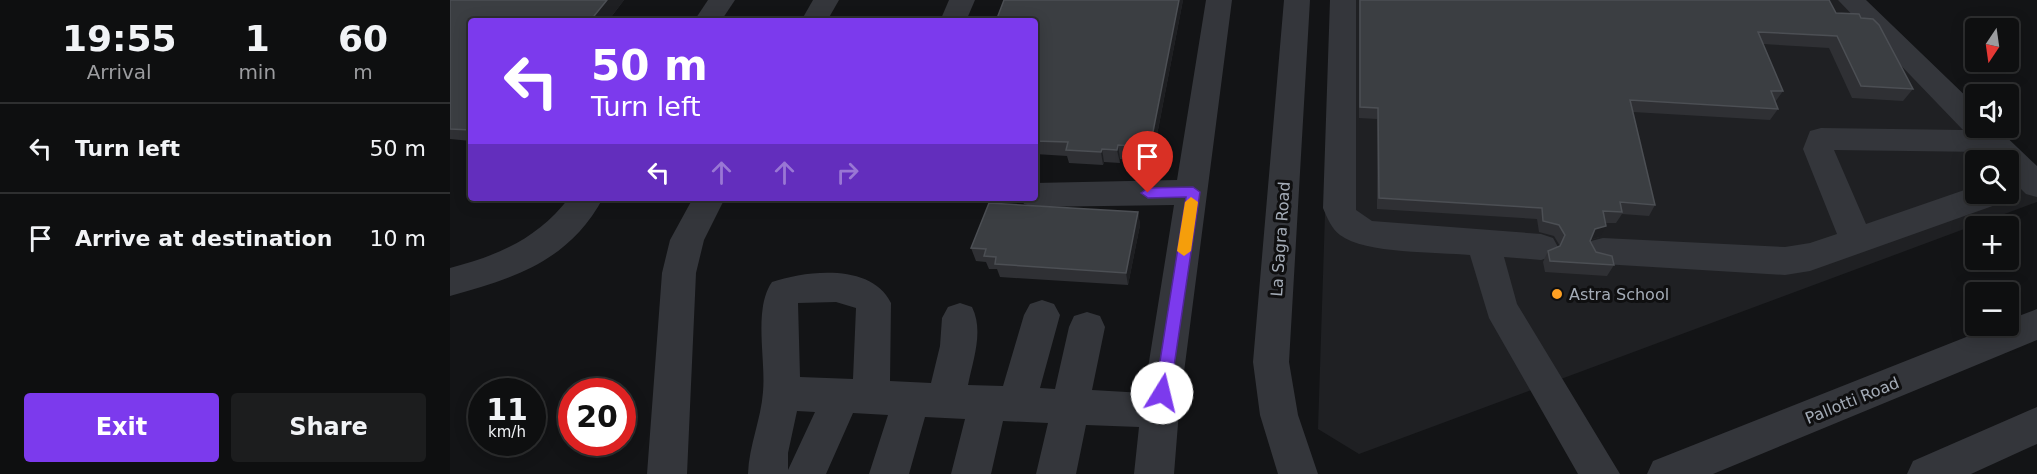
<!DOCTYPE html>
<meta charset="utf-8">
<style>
body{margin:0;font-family:"DejaVu Sans",sans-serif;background:#1c1d1e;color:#f1f3f6;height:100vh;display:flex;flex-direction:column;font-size:22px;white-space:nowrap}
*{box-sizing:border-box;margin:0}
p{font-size:20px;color:#9b9c9f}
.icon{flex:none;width:33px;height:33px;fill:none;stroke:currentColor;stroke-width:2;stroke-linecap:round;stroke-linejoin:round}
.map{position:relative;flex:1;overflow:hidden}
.panel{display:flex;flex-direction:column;background:#0e0f10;width:450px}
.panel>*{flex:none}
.banner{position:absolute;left:18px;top:18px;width:570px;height:183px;border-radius:6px;box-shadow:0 3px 15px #0003,0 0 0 2px #2e2f30;background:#7c3aed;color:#fff;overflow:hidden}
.needle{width:39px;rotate:193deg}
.controls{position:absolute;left:1515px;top:18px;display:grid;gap:12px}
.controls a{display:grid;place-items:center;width:54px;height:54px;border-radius:6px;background:#0e0f10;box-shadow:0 3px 15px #0003,0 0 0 2px #2e2f30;font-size:30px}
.speed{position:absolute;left:18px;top:378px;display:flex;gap:12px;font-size:30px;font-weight:700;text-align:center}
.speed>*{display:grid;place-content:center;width:78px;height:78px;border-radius:50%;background:#0e0f10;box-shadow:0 3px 15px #0003,0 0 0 2px #2e2f30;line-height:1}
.speed small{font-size:15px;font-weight:400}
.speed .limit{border:9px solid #d22;background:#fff;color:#111}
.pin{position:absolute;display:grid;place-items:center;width:51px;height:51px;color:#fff;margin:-62px -26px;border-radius:50% 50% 50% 0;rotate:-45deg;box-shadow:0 0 6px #0007}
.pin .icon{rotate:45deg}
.me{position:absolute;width:66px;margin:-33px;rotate:9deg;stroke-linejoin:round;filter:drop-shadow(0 0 4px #0008)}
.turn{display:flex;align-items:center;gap:21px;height:126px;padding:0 24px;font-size:27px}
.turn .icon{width:78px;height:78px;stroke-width:2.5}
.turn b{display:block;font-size:42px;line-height:51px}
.lanes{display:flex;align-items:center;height:57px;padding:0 24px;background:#0003;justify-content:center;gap:30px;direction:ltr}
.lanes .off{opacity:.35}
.eta{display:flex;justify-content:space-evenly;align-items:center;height:102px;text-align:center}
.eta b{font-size:36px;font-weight:700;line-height:42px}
.button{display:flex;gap:12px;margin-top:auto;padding:12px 24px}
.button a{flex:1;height:69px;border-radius:6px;background:#7c3aed;color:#fff;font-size:24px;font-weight:700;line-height:69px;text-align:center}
.button a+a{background:#1c1d1e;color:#f1f3f6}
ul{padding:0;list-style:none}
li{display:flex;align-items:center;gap:18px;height:90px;padding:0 24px;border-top:2px solid #2e2f30}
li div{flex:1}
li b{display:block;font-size:22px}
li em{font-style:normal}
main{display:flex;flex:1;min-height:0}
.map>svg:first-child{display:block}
.built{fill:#1f2023;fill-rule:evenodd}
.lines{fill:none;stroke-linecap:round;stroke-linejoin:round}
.minor{fill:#34363b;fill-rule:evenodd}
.wall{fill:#2f3034}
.shaded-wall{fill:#1e1f22}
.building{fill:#3b3e42;stroke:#4c4f54;stroke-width:1.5}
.route{fill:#7c3aed;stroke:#51269a;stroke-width:1.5}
.slow{fill:#f59e0b}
.poi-dot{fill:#fea023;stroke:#0f0f10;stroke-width:2}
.labels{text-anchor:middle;stroke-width:6;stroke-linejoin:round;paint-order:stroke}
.street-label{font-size:16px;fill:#a4acb7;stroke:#0f0f10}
.poi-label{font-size:16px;fill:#a4acb7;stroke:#0f0f10;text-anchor:start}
</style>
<main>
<section class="panel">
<div class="eta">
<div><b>19:55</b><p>Arrival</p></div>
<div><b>1</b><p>min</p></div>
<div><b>60</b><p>m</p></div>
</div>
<ul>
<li><svg class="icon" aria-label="left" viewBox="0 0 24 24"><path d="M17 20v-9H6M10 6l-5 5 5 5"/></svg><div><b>Turn left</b></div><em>50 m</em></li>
<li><svg class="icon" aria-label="arrive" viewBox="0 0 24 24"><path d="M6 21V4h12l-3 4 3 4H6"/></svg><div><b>Arrive at destination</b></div><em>10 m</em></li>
</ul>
<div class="button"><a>Exit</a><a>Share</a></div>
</section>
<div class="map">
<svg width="1587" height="474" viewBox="0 0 1587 474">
<rect width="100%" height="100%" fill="#131416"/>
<path class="built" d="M882,0H1415L1526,128H1544L1587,170V202L909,454L868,429ZM1526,160H1558V194H1526Z"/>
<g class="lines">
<g class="minor">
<path d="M258,0H285L271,21H244Z"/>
<path d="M363,0H389L377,21H351Z"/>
<path d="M499,0H525L516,21H490Z"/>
<path d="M756,0H782L729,411L724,474H684L689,427L636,425L626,474H586L598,423L553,421L541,474H501L515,419L475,417L459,474H419L438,415L403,413L376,474H298C299,445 311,420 313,392C316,359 303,309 322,282C357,270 422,263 441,303L440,381L481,383L490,346L492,318L498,307L510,303L522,307C534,331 523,360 518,385L553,386L574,315L580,304L592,300L604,304L610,315L590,388L605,389L619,327L624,316L637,312L650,316L655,327L642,390L694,393L724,205L585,207L574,204L571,198H585V183L727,180ZM348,303L386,302L406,308L403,379L350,377ZM347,411L365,412L338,470V453Z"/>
<path d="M834,0H860L839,362L848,415L868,474H828L810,415L803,362Z"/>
<path d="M880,0H906V210L922,221L1091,234L1103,238L1108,247L1103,256L1091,260L1054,257L1067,304L1170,474H1128L1039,318L1020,255C988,252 915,254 890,235C882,229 877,218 873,208Z"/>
<path d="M1388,0H1416L1526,106V128H1547L1587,166V197L1576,194L1558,176V160H1543L1535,152L1384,150L1416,224L1526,186V194H1556L1551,203L1360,271L1335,275L1153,264L1141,261L1136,251L1141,241L1153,238L1335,247L1360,243L1387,234L1353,149L1360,131L1371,128L1513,130Z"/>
<path d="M119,198H153C119,261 65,278 0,296V268C49,255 87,239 119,198Z"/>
<path d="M243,198H275L254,240L246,273L237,474H197L212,273L220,240Z"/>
<path d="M1587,309V340L1263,474H1197L1203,461L1544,326H1558V320Z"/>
<path d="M1587,407V444L1521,474H1457L1463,461Z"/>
</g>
</g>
<g class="wall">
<path d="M0,0H174L158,21H21V141L0,139Z"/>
<path d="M554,0H733L702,161L670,159V163L654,162L653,165L619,163L617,156L585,154V21Z"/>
<path d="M909,0H1379L1386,13L1411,18L1463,89L1453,101L1402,98L1379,48L1313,44L1333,91L1325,102L1328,109L1320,120L1183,112L1205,205L1199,216L1172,214L1166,223H1155L1150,237L1140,240V241L1146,252L1164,265L1157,276L1095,272L1093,262L1098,251L1110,246L1104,236L1089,232L1087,219L927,209V119L909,118Z"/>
<path d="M688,212L690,225L678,285L550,277L547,269H539L536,262L526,261L521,248Z"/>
</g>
<g class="shaded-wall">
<path d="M157,0H174L158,21H140Z"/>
<path d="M729,0H733L702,161L700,147Z"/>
<path d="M668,145L670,159V163L667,150Z"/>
<path d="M652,149L654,162L653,165L651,152Z"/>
<path d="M688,212L690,225L678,285L676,273Z"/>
<path d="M1156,226L1150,237L1139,240L1145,229Z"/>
</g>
<g class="building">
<path d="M0,0H157L140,21H21V130L0,129Z"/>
<path d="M554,0H729L700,147L668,145L667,150L652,149L651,152L616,150L618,142L585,141V21H546Z"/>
<path d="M910,0H1379L1386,13L1409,14L1411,18L1423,19L1429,25L1463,89L1411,86L1387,36L1308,32L1333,91H1321L1328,109L1180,100L1205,205L1170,202L1172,212L1153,211L1156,226L1145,229L1140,241L1146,252L1162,256L1164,265L1100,261L1098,251L1110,246L1115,235L1109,225L1093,221L1092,208L929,198L928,108L910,107Z"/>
<path d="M539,203L688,212L676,273L545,264L546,257L534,256L536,249L521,248Z"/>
</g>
<path class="route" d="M743,187L750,192L720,393L718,397L712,400L707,397L705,393L736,197L698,198L691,193L698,188Z"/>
<path class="slow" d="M741,197L748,202L741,251L734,256L727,251L735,202Z"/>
<circle class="poi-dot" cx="1107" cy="294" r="6"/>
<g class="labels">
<g class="street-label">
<text transform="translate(830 239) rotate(-86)" y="6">La Sagra Road</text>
<text transform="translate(1402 400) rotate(-22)" y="6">Pallotti Road</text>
</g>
<g class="poi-label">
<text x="1119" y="300">Astra School</text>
</g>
</g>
</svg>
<div class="controls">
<a><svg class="needle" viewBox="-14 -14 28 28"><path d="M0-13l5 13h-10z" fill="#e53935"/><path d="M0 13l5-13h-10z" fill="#9b9c9f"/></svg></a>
<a><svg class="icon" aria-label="sound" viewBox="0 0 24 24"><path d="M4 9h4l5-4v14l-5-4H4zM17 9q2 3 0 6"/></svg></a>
<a><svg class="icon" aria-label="search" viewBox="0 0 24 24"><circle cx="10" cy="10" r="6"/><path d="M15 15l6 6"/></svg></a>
<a>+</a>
<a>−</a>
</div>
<div class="speed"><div>11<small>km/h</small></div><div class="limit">20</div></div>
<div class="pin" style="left:698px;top:193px;background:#d93025"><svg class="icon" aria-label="arrive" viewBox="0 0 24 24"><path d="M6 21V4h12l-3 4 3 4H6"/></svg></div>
<svg class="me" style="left:712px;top:393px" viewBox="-20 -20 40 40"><circle r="19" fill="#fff"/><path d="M0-13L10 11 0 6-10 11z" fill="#7c3aed"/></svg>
<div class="banner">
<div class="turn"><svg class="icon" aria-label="left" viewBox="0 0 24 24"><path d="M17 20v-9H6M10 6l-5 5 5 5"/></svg><div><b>50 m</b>Turn left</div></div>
<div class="lanes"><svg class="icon" aria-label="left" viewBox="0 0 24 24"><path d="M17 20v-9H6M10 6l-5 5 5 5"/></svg><svg class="icon off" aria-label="ahead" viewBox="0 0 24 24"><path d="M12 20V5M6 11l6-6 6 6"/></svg><svg class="icon off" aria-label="ahead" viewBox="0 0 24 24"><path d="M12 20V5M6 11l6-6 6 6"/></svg><svg class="icon off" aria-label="right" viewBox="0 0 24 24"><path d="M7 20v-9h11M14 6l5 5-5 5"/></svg></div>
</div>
</div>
</main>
